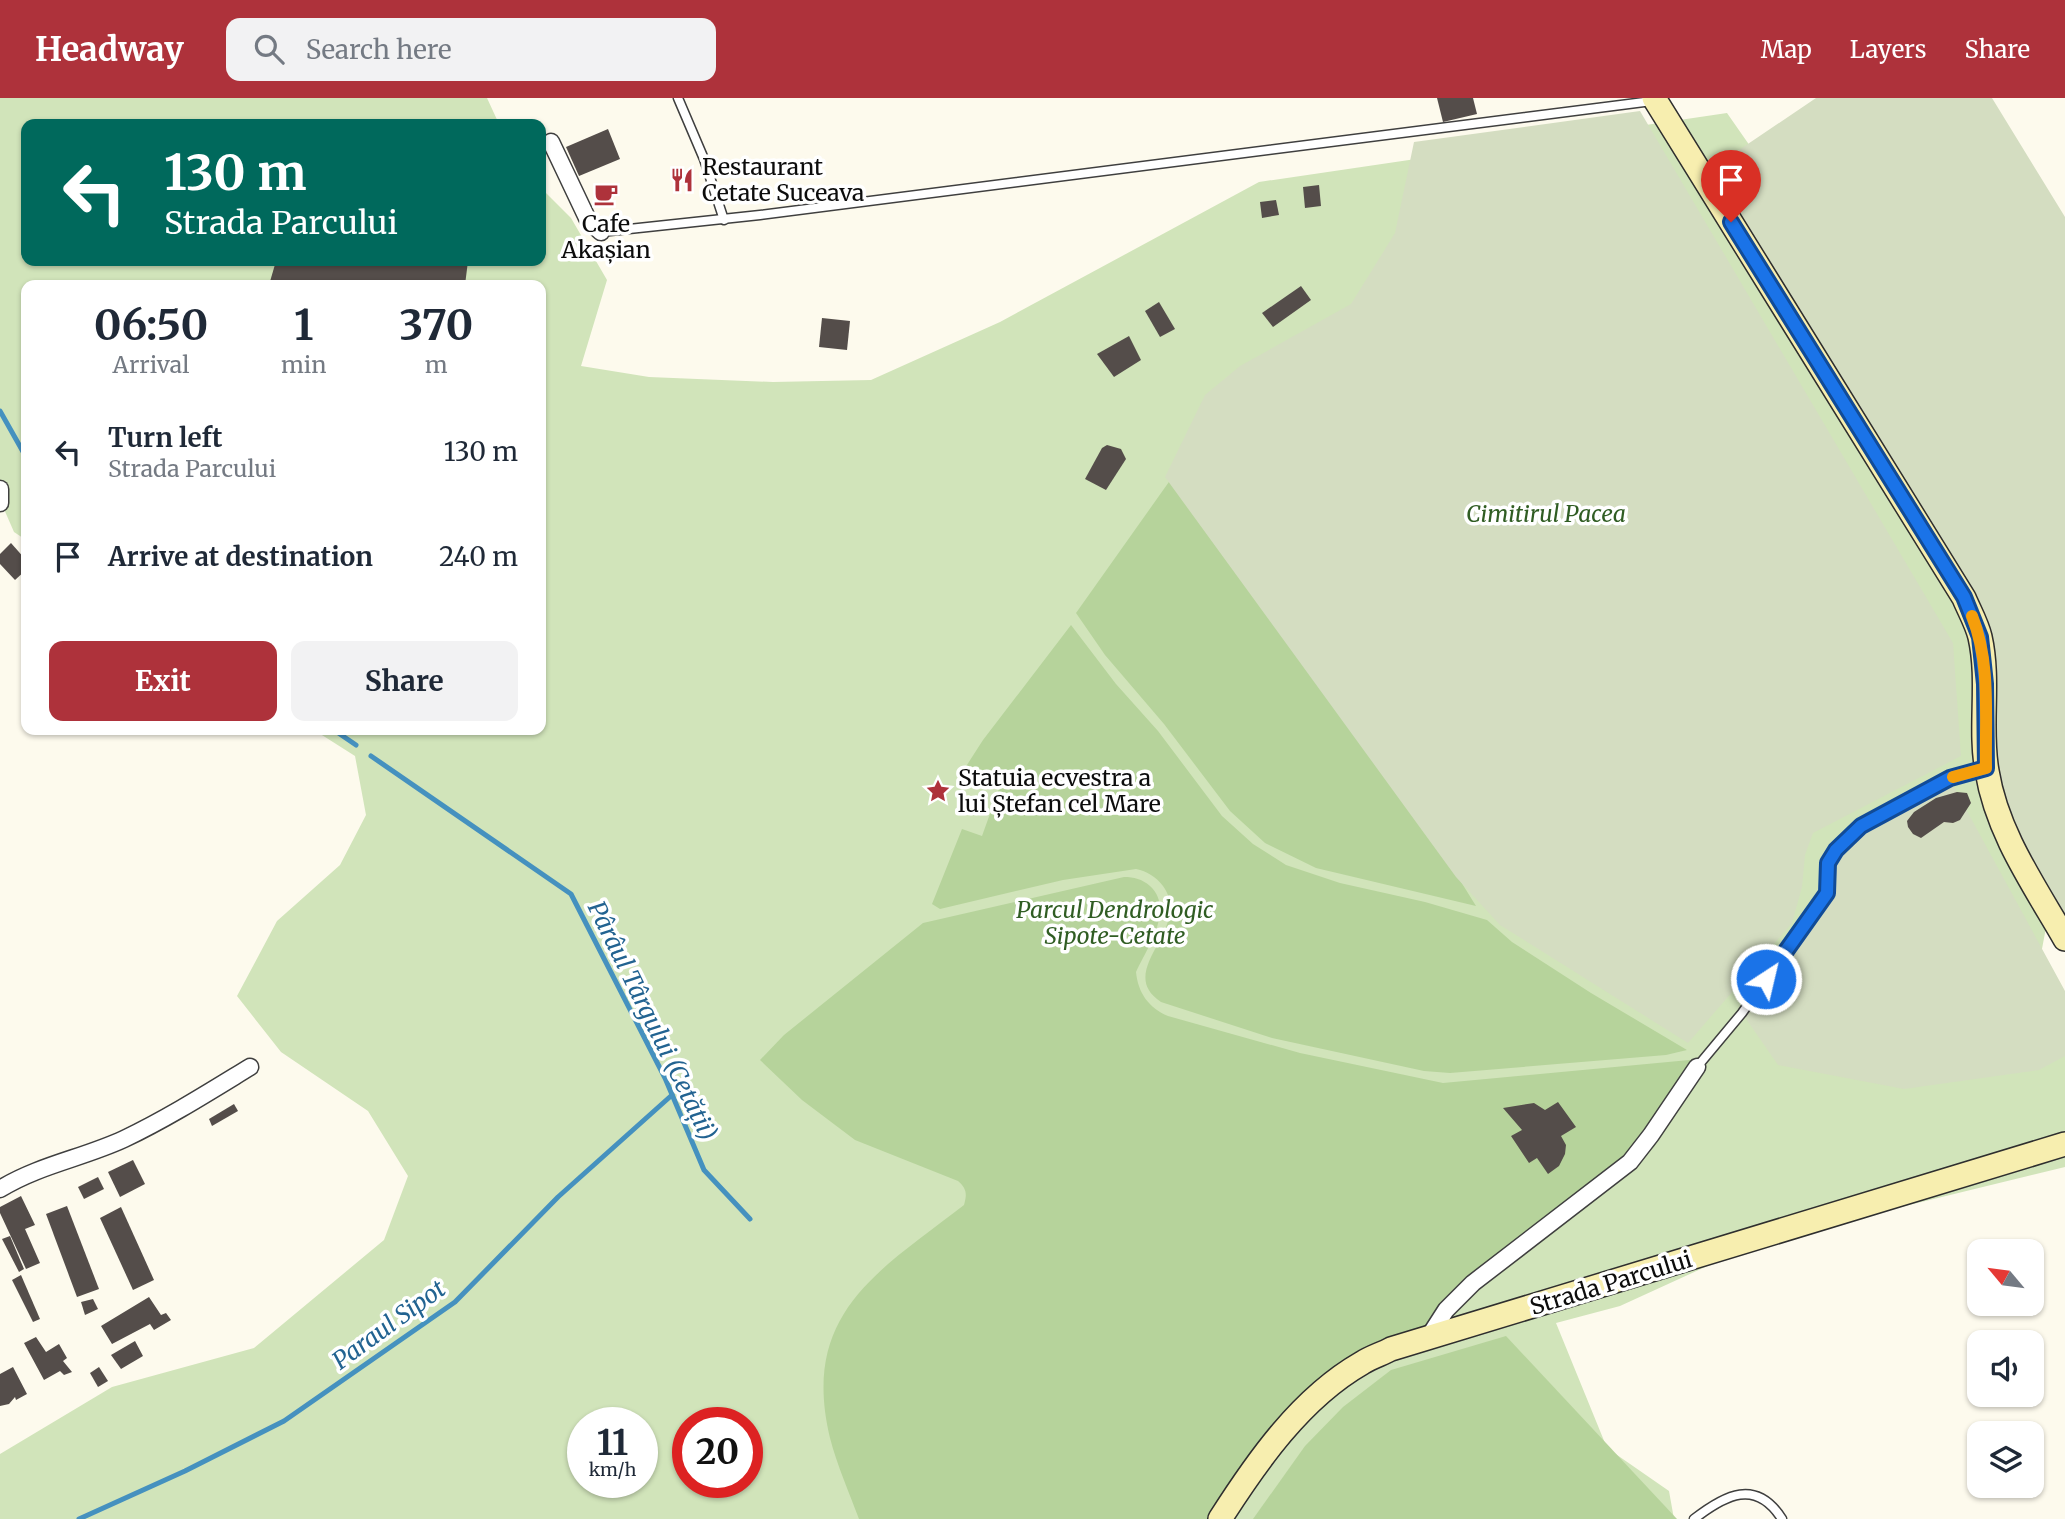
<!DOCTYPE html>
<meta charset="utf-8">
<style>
body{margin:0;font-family:Merriweather,serif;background:#f2f2f3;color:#1f2937;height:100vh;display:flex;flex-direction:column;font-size:26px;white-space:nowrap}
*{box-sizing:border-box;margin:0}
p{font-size:23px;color:#747a83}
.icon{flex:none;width:38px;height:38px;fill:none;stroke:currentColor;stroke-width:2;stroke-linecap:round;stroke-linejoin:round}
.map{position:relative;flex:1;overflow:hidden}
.panel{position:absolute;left:21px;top:182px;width:525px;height:455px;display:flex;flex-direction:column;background:#fff;border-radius:14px;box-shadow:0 2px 5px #0004}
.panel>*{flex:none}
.banner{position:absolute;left:21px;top:21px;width:525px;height:147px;border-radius:14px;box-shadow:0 2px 5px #0004;background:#00695c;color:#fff;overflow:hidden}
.needle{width:46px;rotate:299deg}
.buttons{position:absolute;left:1967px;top:1141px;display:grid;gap:14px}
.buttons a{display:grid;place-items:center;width:77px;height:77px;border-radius:14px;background:#fff;box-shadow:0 2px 5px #0004;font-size:35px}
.speed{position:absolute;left:567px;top:1309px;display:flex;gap:14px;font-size:35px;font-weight:700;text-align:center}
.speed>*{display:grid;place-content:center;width:91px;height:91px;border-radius:50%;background:#fff;box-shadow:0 2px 5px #0004;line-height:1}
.speed small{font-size:18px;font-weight:400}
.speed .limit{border:10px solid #d22;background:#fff;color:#111}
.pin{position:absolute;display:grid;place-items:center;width:60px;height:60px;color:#fff;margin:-72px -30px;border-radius:50% 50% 50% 0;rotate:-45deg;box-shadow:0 0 7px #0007}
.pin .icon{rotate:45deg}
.me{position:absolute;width:77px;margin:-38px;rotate:35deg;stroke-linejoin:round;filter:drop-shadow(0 0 5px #0008)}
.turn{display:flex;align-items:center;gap:24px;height:147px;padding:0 28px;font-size:32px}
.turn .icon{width:91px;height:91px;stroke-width:2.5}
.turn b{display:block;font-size:49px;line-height:60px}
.eta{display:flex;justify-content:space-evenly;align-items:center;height:119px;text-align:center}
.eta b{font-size:42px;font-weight:700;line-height:49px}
.cta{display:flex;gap:14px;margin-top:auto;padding:14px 28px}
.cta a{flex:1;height:80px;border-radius:14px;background:#ae323b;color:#fff;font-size:28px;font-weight:700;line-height:80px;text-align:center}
.cta a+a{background:#f2f2f3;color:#1f2937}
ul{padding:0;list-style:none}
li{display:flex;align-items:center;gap:21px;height:105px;padding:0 28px}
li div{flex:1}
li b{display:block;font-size:26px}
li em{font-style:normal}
header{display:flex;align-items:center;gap:42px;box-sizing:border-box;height:98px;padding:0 35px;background:#ae323b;color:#fff}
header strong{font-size:33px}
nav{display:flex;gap:38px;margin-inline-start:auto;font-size:24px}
.search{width:490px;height:63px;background:#f2f2f3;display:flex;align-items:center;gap:18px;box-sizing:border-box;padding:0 24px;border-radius:14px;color:#747a83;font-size:26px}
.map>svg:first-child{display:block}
.green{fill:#d1e4ba;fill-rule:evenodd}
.forest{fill:#b6d39b}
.cemetery{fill:#d4ddc1}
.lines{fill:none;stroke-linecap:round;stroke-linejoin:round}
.stream{stroke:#4591bf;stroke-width:5}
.building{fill:#544d4a}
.lane-casing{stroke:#3f3f3f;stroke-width:11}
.street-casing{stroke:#3f3f3f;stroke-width:19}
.secondary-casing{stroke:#2e2e2e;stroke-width:26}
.lane{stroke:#fff;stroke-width:8}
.street{stroke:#fff;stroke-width:16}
.secondary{stroke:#f7eeaf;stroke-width:23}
.route-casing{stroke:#114b97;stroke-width:18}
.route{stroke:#1a73e8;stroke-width:12}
.slow{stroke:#f59e0b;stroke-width:12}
.labels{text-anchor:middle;stroke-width:7;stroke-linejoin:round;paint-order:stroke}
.poi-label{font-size:23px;fill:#0c0c0c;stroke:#fff;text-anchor:start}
.park-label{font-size:23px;font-style:italic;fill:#305d23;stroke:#fff}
.street-label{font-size:23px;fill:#0c0c0c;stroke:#fff}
.water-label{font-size:24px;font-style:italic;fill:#226391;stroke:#fff}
</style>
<header>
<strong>Headway</strong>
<div class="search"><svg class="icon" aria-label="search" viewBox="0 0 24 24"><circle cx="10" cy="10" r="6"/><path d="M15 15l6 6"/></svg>Search here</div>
<nav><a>Map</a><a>Layers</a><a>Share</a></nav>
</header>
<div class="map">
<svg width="2065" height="1421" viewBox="0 0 2065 1421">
<rect width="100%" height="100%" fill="#fdfaed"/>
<path class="green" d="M0,0H487L499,26H26V163H541V90L571,120L607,182L581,268L649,279L773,284L871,282L1000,224L1259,84L1727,15L1824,154L2065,729L2038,872L2065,920V1069L1762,1143L1620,1208L1556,1225L1607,1350L1669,1393L1674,1421H0V1356L112,1289L254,1250L384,1142L408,1078L368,1013L281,954L237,898L277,823L340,767L366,717L355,658L314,632H541V187H26V442L14,434L0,402ZM583,1325H642V1384H583ZM688,1325H747V1384H688Z"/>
<g class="forest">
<path d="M1171,381L1391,671L1476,808L1316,770L1265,745L1230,713L1164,626L1105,557L1076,515Z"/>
<path d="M1071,527L1116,586L1158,633L1222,718L1253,746L1286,767L1340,785L1425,804L1487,822L1512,844L1591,895L1687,952L1666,957L1450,975L1424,973L1272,940L1161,904C1113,872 1194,831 1163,788C1156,779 1147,773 1136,771L1063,782L940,811L932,806L962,731L982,738L1000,688L965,670L983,642Z"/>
<path d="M1124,779C1134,779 1142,781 1150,788C1175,811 1147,850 1136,874C1138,895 1149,910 1168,918L1300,955L1443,985L1700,961L1705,969L1654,1049L1632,1068L1507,1158L1437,1231L1347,1269L1221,1421H859C849,1394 837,1367 830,1340C800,1215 879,1173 964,1107C967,1096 967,1091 958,1083L855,1042L802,1002L760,962L784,937L923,825Z"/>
<path d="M1506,1238L1677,1421H1253L1305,1348L1343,1309L1391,1272Z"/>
</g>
<g class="cemetery">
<path d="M1816,0H1992L2065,119V841L1995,710L1980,539L1702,77Z"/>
<path d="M1640,13L1953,545L1961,658L1813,735L1805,757L1802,789L1792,825L1688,945L1500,827L1456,779L1165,379L1205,297L1240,268L1351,206L1395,135L1414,44Z"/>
<path d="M1949,680L2065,893V958L2039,972L1904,991L1778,967L1742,915L1827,795L1828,765L1861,728Z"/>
</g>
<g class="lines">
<g class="stream">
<path d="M0,313L26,359"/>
<path d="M334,632L356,647"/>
<path d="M371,658L571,796L665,980L704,1072L750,1121"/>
<path d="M79,1421L185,1373L284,1323L455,1204L558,1099L672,997"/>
</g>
</g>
<g class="building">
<path d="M1437,0H1473L1477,16L1443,24Z"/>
<path d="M608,31L620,61L579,78L566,49Z"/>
<path d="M1319,87L1321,108L1305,110L1303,89Z"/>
<path d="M1276,102L1279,117L1262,120L1260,104Z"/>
<path d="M276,163H468L465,187H269Z"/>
<path d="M1301,188L1311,202L1273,229L1262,215Z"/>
<path d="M1159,204L1175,231L1160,239L1145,213Z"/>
<path d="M822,220L850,223L847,252L819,249Z"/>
<path d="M1129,238L1141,262L1114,279L1097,256Z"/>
<path d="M1107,347L1121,351L1126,361L1106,392L1085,381L1102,350Z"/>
<path d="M11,445L26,462V472L15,482L0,466V456Z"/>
<path d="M1957,694L1967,695L1971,705L1960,722L1953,725L1944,724L1921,740L1913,736L1908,729L1907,723L1914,714L1936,700Z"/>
<path d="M1558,1004L1576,1029L1561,1038L1566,1047L1565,1056L1559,1068L1548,1076L1537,1060L1529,1065L1511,1038L1522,1032L1503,1010L1534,1005L1545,1012Z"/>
<path d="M234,1006L238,1013L212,1028L209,1021Z"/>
<path d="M133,1062L145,1086L120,1099L108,1074Z"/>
<path d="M98,1079L104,1091L84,1101L78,1089Z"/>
<path d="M21,1098L35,1127L25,1131L40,1165L26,1171L0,1115V1109Z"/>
<path d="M67,1108L99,1191L77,1199L46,1116Z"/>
<path d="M121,1109L154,1182L133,1192L100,1120Z"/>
<path d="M10,1138L24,1171L19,1174L2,1141Z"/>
<path d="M21,1177L40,1221L33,1224L12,1182Z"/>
<path d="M149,1199L161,1217L166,1215L171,1222L154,1232L150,1226L112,1246L101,1228Z"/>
<path d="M93,1201L98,1211L85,1217L81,1204Z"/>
<path d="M36,1239L46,1254L59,1246L67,1260L63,1263L72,1274L64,1277L60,1273L44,1282L24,1245Z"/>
<path d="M135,1243L143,1258L121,1271L111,1257Z"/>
<path d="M13,1269L27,1296L16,1302L15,1299L9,1306L0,1308V1276Z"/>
<path d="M99,1269L108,1283L98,1289L90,1275Z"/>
</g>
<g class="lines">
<g class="lane-casing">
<g id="lane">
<path d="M678,0L704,61L724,122"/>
<path d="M601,134L760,117L1652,3"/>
<path d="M1697,969L1742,915L1827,795L1828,765L1836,752L1861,728L1918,696L1949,680L1984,671"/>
<path d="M1694,1421C1725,1397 1756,1380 1782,1421"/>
</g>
</g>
<g class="street-casing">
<g id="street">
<path d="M551,44L588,122L601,134"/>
<path d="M0,391V405"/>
<path d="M0,1091C39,1067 83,1060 124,1041C168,1020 209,994 250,969"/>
<path d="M1428,1240L1446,1212L1473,1185L1630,1064L1651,1037L1697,969"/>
</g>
</g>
<g class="secondary-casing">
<g id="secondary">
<path d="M1654,0L1964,500C1969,512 1977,526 1980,539C1990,583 1979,630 1987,673C1997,735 2034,787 2065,841"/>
<path d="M1220,1421C1257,1363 1301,1300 1362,1265C1371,1259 1382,1256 1391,1251L2065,1046"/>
</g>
</g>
<use href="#lane" class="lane"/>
<use href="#street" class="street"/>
<use href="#secondary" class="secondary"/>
</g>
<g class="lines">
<g class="route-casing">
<path id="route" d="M1731,124L1964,499L1980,539L1985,586L1986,670L1950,680L1861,728L1836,752L1828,765L1827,795L1766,881"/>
</g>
<use href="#route" class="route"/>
<path class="slow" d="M1953,679L1986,670C1985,620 1991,565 1972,518"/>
</g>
<defs>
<g id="restaurant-bare" transform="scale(1.89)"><path d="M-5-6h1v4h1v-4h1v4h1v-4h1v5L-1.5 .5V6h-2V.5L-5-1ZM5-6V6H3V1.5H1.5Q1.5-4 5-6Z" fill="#ae323b" stroke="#fff" stroke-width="2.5" paint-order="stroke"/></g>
<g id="cafe-bare" transform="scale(1.89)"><path d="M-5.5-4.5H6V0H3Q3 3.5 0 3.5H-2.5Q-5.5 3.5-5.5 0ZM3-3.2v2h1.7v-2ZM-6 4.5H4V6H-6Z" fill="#ae323b" stroke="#fff" stroke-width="2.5" paint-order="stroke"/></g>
<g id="sight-bare" transform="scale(1.89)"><path d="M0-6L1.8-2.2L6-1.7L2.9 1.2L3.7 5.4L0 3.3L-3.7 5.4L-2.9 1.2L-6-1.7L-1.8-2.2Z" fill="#ae323b" stroke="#fff" stroke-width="2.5" paint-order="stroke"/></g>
</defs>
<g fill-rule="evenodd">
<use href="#restaurant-bare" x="682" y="82"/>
<use href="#cafe-bare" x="606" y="96"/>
<use href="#sight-bare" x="938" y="693"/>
</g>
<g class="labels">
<g class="poi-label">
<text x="702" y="77">Restaurant<tspan x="702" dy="26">Cetate Suceava</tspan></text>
<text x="606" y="134" text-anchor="middle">Cafe<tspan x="606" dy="26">Akașian</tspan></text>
<text x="958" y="688">Statuia ecvestra a<tspan x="958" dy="26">lui Ștefan cel Mare</tspan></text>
</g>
<g class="park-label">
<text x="1546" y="424">Cimitirul Pacea</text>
<text x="1115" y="820">Parcul Dendrologic<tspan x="1115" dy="26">Sipote-Cetate</tspan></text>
</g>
<g class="street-label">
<text transform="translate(1611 1185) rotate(-17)" y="8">Strada Parcului</text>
</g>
<g class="water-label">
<text transform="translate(652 923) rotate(64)" y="8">Pârâul Târgului (Cetății)</text>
<text transform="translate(389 1227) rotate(-36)" y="8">Paraul Sipot</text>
</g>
</g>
</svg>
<div class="buttons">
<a><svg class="needle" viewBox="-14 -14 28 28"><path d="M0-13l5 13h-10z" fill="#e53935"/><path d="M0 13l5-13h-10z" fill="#747a83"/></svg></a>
<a><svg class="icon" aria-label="sound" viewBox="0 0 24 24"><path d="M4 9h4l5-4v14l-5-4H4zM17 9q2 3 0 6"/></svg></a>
<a><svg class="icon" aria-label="layers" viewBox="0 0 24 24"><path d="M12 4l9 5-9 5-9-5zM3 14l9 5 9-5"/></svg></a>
</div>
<div class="speed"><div>11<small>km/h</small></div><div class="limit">20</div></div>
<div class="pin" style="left:1731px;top:124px;background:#d93025"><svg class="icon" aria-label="arrive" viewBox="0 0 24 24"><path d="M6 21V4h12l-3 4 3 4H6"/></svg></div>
<svg class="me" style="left:1766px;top:881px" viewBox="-20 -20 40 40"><circle r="17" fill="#1a73e8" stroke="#fff" stroke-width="3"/><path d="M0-11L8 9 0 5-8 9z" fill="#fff"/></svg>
<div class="banner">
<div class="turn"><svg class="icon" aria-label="left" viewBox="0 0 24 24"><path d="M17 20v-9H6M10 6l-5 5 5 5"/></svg><div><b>130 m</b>Strada Parcului</div></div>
</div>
<section class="panel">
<div class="eta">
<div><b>06:50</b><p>Arrival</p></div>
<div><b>1</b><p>min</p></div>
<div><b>370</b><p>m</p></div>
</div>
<ul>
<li><svg class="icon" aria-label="left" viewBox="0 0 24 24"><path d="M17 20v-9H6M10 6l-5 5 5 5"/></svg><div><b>Turn left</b><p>Strada Parcului</p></div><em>130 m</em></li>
<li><svg class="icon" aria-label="arrive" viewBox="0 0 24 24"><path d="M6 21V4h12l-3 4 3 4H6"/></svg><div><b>Arrive at destination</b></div><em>240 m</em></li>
</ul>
<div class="cta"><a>Exit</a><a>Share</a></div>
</section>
</div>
